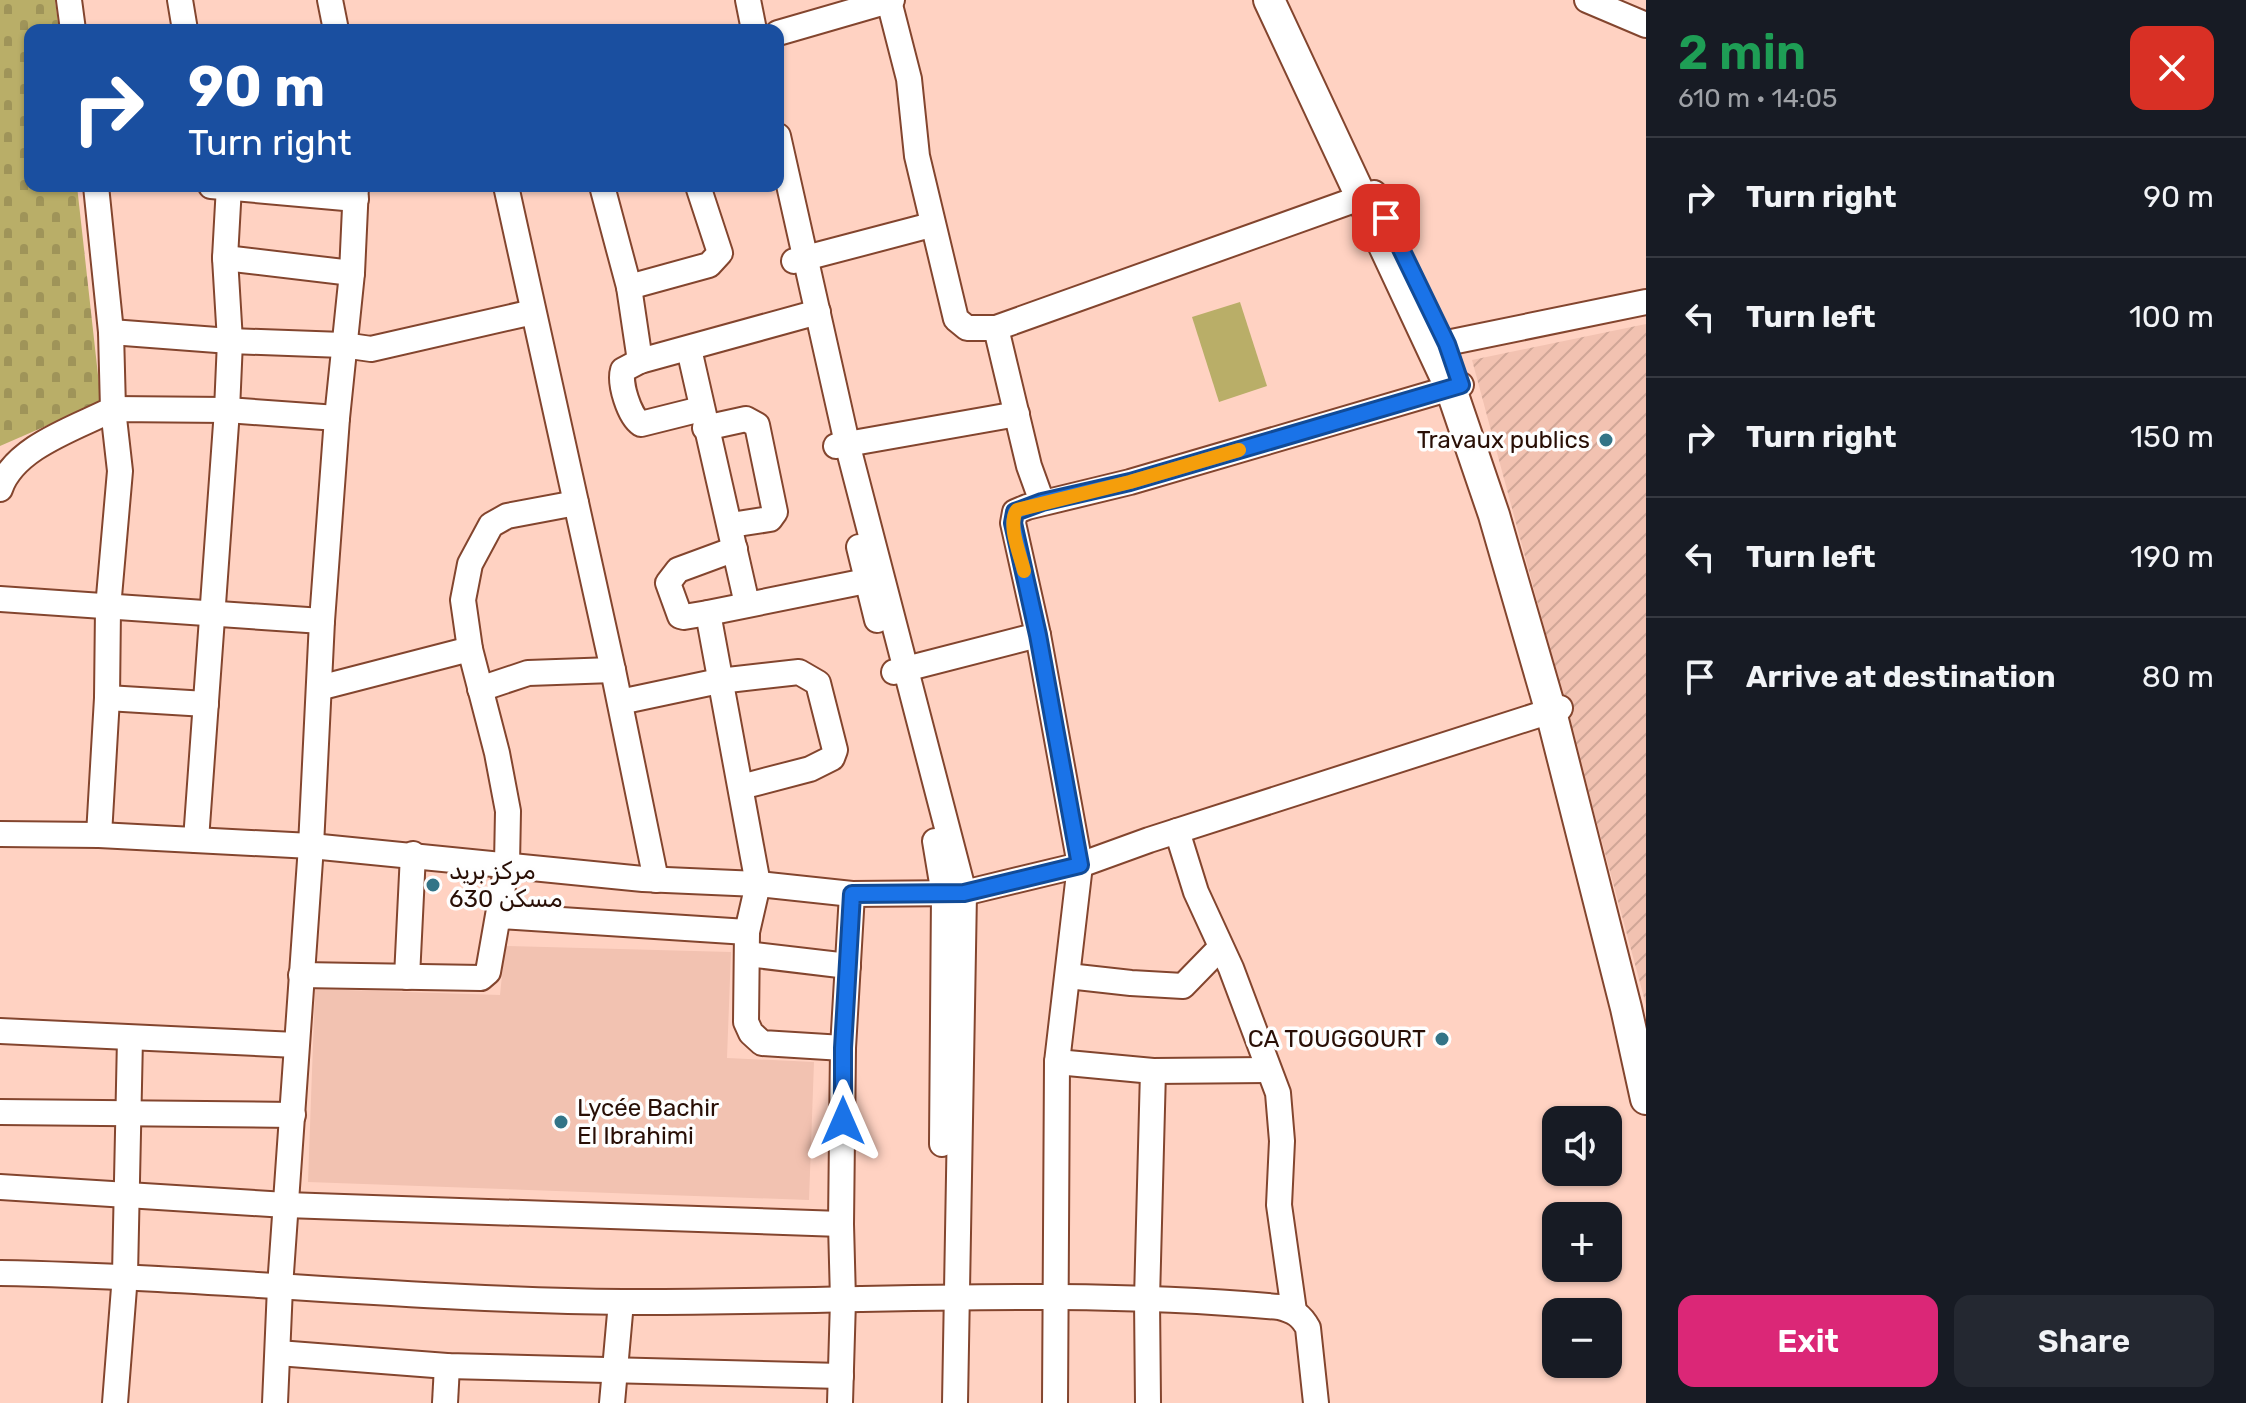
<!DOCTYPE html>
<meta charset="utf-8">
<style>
body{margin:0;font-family:Rubik,Cairo,sans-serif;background:#242831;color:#f1f3f6;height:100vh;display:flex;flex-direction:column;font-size:30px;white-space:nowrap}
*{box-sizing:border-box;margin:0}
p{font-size:26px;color:#9ea1a6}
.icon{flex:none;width:44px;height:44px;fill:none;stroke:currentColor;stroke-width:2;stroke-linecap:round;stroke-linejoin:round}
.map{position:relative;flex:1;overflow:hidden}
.details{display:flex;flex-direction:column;background:#171b24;width:600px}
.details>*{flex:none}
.hud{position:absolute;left:24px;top:24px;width:760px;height:168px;border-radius:16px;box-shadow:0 2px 6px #0004;background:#1a4fa0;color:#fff;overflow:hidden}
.fabs{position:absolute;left:1542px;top:1106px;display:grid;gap:16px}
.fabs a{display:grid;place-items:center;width:80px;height:80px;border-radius:16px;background:#171b24;box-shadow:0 2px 6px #0004;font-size:40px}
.pin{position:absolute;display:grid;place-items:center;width:68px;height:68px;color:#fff;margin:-34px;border-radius:16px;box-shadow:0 4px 12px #0006}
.me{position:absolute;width:88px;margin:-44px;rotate:0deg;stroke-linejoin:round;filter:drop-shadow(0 0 6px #0008)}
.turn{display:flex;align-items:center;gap:28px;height:168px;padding:0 32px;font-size:36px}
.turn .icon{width:104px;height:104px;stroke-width:2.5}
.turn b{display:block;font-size:56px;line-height:68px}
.round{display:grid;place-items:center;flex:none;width:84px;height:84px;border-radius:16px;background:#242831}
.overview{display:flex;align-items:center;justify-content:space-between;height:136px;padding:0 32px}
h1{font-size:48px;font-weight:600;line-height:60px;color:#1e9e55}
.action{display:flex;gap:16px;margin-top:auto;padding:16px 32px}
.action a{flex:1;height:92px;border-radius:16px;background:#db2777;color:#fff;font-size:32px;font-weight:600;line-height:92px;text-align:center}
.action a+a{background:#242831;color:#f1f3f6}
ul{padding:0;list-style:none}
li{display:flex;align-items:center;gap:24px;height:120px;padding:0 32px;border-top:2px solid #363941}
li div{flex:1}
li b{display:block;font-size:30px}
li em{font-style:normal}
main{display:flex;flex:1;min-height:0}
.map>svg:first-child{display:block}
.built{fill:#f2c2b1}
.industrial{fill:url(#industrial-furrows)}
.cemetery{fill:url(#cemetery-stones)}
.garden{fill:#b9ae68}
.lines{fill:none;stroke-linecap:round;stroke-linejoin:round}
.minor-casing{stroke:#83452e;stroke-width:28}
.major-casing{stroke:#83452e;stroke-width:34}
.minor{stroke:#fff;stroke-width:24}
.major{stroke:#fff;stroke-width:30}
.route-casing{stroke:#114b97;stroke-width:20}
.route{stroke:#1a73e8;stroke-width:14}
.slow{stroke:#f59e0b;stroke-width:14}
.poi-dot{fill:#337487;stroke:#fefefe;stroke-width:3}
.labels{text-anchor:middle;stroke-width:7;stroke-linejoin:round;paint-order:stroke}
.poi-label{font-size:24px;fill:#290f06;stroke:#fefefe;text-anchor:end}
</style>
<main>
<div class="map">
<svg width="1646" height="1403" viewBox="0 0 1646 1403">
<defs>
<pattern id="industrial-furrows" width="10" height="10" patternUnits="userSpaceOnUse" patternTransform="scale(2)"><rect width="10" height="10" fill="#f2c2b1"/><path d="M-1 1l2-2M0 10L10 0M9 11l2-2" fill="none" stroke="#d0a697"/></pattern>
<pattern id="cemetery-stones" width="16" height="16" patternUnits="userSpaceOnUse" patternTransform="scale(2)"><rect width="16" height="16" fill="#b9ae68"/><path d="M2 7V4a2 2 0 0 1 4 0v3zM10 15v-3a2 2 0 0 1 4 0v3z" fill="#9f9459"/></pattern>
</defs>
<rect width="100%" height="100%" fill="#ffd2c2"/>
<path class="built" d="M505,946L731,952L727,1058L814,1062L809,1200L308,1182L315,989L500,995Z"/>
<path class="industrial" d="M1646,324V1005L1472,360Z"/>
<path class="cemetery" d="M0,0H55L59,30H30V186H77L101,402L0,446Z"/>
<path class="garden" d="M1240,302L1267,386L1219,402L1192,317Z"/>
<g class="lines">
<g class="minor-casing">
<g id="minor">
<path d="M69,0L73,30"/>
<path d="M180,0L185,30"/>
<path d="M330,0L336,30"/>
<path d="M748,0L754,30"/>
<path d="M1587,0L1646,25"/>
<path d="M889,1L909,79L917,156L956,319L967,328H996L1374,193"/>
<path d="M778,33L892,0"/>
<path d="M778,136L847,443L964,893L955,1403"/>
<path d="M211,186L356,199"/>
<path d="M506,186L613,670L656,880"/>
<path d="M602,186L629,287L640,361"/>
<path d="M225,258L352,273"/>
<path d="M794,261L931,225"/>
<path d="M629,287L709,265L720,253L698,186"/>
<path d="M996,328L1029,466L1042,502"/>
<path d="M111,332L230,341L343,345L371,349L533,312"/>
<path d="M1432,346L1646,302"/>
<path d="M689,349L747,604"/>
<path d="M701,409L641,424C629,416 619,383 623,370L640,361L818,312"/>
<path d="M705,428L746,419L757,425L775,512L770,519L731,525"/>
<path d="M836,446L1017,414"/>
<path d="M0,489C14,447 76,428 113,409L111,332L96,186"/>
<path d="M859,547L877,620"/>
<path d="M735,549L678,570L668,583L680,616L684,617L708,613L881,578"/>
<path d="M0,599L322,621"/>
<path d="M708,613L758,884L747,932L746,1022L751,1033L762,1043L843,1048"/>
<path d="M894,672L1038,635"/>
<path d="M319,688L470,649"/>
<path d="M480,689L528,673L613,670"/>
<path d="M107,698L206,704"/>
<path d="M620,702L719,681L799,672L818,683L835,750L832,758L810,769L741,787"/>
<path d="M1177,831L1196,892L1231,968L1278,1093L1282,1141L1279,1205L1294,1311"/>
<path d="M0,834L99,835L311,846L643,879L758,884L852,894L964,893L1080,865L1149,840L1560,708"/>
<path d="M99,835L107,698L108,608L120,471L113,409L227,410L337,418"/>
<path d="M196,840L227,410L230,341L225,258L229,186"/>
<path d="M935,841L944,895L942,1144"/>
<path d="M499,916L747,932"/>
<path d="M747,954L848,966"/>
<path d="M301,975L481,978L488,972L507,864L508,811L497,753L470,649L463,600L470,564L491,525L507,516L576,503"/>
<path d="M1068,976L1131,983L1183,986L1220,948"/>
<path d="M407,977L413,854"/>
<path d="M0,1031L296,1045"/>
<path d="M1057,1062L1153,1071L1268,1070"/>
<path d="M0,1112L293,1115"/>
<path d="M0,1187L286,1205L841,1224"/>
<path d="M0,1273C208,1277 415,1300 623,1302C842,1303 1061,1287 1279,1307C1294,1311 1301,1315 1308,1328L1316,1403"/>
<path d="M278,1353L447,1366L841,1376"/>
<path d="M115,1403L125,1275L130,1038"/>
<path d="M275,1403L280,1287L311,846L322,621L337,418L352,273L356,186"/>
<path d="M445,1403L447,1366"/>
<path d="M612,1403L621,1302"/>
<path d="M840,1403L843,1300L841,1224L843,1048L852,894"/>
<path d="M1055,1403L1057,1062L1080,865L1038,635L1013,523L1015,512L1027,507L1130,482L1461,385"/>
<path d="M1148,1403L1147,1299L1153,1071"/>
</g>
</g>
<g class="major-casing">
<path id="major" d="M1269,0L1451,389L1494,515L1551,712L1626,1008L1646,1099"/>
</g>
<use href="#minor" class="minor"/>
<use href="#major" class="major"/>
</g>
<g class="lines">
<g class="route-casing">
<path id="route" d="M843,1121V1048L852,894L964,893L1080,865L1038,635L1013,523L1015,512L1042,502L1130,482L1461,385L1447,344L1386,218"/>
</g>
<use href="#route" class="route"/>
<path class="slow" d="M1024,571C1020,554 1007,524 1017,510L1130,482L1239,450"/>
</g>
<g class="poi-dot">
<circle cx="1606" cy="440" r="8"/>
<circle cx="433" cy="885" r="8"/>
<circle cx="1442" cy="1039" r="8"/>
<circle cx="561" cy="1122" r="8"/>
</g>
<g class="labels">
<g class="poi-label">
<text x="1590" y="448">Travaux publics</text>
<text x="449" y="879" text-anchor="start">مركز بريد<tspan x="449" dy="28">630 مسكن</tspan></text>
<text x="1426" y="1047">CA TOUGGOURT</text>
<text x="577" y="1116" text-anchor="start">Lycée Bachir<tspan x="577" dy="28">El Ibrahimi</tspan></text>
</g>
</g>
</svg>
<div class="fabs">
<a><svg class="icon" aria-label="sound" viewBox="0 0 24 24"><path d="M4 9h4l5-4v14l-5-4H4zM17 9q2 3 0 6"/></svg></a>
<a>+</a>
<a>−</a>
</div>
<div class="pin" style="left:1386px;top:218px;background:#d93025"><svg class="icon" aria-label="arrive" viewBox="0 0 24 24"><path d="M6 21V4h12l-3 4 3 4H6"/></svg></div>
<svg class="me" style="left:843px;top:1121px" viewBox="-20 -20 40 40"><path d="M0-17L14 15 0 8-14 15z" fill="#1a73e8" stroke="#fff" stroke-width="4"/></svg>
<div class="hud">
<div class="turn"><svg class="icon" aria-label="right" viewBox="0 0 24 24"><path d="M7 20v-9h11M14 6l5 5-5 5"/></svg><div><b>90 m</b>Turn right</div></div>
</div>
</div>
<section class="details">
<div class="overview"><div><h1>2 min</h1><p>610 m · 14:05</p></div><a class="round" style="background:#d93025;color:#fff"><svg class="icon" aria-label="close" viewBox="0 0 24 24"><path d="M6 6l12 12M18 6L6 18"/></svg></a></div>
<ul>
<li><svg class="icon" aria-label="right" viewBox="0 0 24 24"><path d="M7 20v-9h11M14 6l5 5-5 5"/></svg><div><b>Turn right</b></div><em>90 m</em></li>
<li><svg class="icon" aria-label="left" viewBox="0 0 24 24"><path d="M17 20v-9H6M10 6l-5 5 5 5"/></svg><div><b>Turn left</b></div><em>100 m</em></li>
<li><svg class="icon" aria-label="right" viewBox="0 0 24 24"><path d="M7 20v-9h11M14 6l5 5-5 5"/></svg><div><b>Turn right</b></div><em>150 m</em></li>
<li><svg class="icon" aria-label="left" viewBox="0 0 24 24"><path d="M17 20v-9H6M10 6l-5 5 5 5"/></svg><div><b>Turn left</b></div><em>190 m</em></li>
<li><svg class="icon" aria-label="arrive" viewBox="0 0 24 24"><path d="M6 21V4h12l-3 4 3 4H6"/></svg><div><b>Arrive at destination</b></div><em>80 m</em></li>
</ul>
<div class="action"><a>Exit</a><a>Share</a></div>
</section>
</main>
